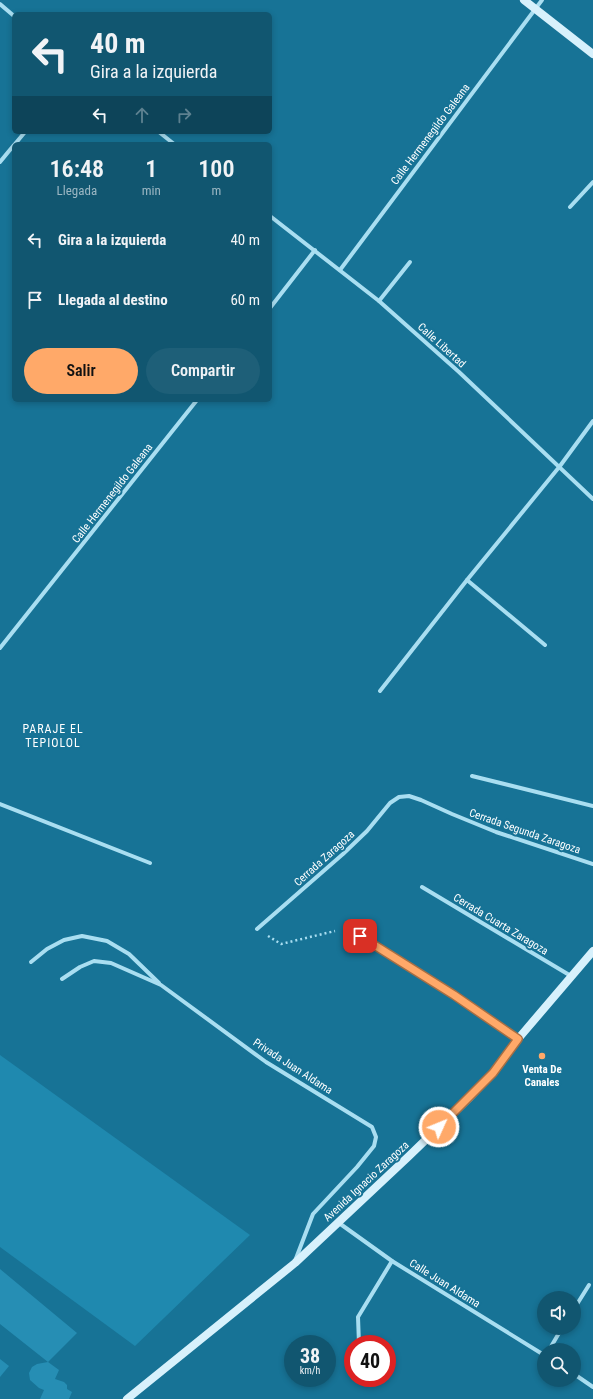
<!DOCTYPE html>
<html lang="es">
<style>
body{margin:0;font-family:"Roboto Condensed",sans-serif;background:#1e5f78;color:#f1f3f6;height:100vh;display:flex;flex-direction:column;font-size:15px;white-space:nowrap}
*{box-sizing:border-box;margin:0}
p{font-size:13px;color:#9cb7c3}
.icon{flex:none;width:22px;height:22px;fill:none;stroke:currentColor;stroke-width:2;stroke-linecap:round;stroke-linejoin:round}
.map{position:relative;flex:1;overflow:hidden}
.drawer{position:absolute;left:12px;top:142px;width:260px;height:260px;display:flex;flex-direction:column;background:#115670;border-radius:6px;box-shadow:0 2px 6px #0003}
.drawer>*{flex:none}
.banner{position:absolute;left:12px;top:12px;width:260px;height:122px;border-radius:6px;box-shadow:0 2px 6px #0003;background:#115670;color:#f1f3f6;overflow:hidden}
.tools{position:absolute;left:537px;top:1291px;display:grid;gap:8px}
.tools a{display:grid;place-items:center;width:44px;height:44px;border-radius:50%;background:#115670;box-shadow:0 2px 6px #0003;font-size:20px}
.speed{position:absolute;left:284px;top:1335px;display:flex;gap:8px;font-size:20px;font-weight:700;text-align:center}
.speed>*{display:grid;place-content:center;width:52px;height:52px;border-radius:50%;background:#115670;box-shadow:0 2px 6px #0003;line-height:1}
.speed small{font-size:10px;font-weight:400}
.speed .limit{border:6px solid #d22;background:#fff;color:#111}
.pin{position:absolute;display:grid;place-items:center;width:34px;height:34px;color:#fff;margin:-17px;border-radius:8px;box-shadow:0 2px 6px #0006}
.me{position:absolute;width:44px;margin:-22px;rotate:46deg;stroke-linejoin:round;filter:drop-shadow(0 0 3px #0008)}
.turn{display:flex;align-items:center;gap:14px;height:84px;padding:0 12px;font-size:18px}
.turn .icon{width:52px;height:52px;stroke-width:2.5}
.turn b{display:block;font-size:28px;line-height:34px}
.lanes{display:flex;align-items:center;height:38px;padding:0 12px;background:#0003;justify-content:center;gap:20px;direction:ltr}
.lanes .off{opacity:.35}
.eta{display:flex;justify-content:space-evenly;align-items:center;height:68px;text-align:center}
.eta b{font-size:24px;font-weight:600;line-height:28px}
.primary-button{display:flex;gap:8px;margin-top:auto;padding:8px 12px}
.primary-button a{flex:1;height:46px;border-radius:24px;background:#ffa969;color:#111;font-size:16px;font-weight:600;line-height:46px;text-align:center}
.primary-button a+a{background:#1e5f78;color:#f1f3f6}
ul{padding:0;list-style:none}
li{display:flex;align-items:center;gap:12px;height:60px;padding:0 12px}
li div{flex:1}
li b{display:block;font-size:15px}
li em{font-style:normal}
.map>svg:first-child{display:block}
.green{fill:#1f89af}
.building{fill:#268eb4}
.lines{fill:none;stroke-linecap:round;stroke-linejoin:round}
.path{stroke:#a9def1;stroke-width:2.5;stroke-dasharray:2 3;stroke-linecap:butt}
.street{stroke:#a9def1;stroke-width:4}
.secondary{stroke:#d7f1fc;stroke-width:8}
.route-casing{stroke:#a66e44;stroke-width:10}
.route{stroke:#ffa969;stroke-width:7}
.poi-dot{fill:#ffa969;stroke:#177396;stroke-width:1.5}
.labels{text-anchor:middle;stroke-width:4;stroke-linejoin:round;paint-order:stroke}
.street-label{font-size:11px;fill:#fff;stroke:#177396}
.poi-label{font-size:11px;font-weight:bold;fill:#fff;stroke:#177396}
.neighbourhood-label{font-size:12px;letter-spacing:1px;fill:#fff;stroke:#177396}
</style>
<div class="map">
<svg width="593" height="1399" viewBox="0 0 593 1399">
<rect width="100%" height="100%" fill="#177396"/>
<path class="green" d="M0,1055L250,1235L135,1346L0,1247Z"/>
<g class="building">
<path d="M0,1269L77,1333L48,1362L59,1370L55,1379L64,1382L67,1385V1389L72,1392L69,1399H40L44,1390L39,1388L30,1380L29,1373L32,1367L37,1364L48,1362L0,1324Z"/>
<path d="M0,1359L9,1366L0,1377Z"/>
</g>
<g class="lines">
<path class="path" d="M268,936L281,944L335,931"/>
<g class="street">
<path d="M0,4L14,16"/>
<path d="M159,132L174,144"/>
<path d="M15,144L25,132"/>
<path d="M0,162L14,145"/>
<path d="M570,207L593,182"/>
<path d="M270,216L379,301L459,372L593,499"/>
<path d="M340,270L542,0"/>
<path d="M379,301L410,262"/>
<path d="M270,308L315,250"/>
<path d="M467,580L545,645"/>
<path d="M0,648L197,400"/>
<path d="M380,691L467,580L560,466L593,421"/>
<path d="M472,776L593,806"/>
<path d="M0,804L150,863"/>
<path d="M422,887L571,976"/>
<path d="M347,928L455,995L518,1039"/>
<path d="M257,929L343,854L367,831L390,803L399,797L409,796L421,800L452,814L496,832L593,864"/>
<path d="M31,962L47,949L64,940L82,936L107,941L129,954L159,983"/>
<path d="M62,979L80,967L94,961L111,963L161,985L266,1062L372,1127L376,1137L374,1146L357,1167L313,1214L295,1261"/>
<path d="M339,1223L392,1261L544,1355"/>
<path d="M574,1309L589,1285"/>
<path d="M359,1344L358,1317L392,1261"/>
<path d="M549,1350L562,1328"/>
<path d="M574,1374L593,1387"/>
</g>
<g class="secondary">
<path d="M524,0L593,54"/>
<path d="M127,1399L295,1263L409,1156L470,1097L493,1073L518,1039L593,951"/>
</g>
</g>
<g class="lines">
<g class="route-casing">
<path id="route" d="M360,936L454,995L518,1039L493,1073L439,1127"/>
</g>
<use href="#route" class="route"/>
</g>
<circle class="poi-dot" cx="542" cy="1056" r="4"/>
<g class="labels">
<g class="street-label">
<text transform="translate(430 134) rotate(-53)" y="4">Calle Hermenegildo Galeana</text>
<text transform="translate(442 345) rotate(42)" y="4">Calle Libertad</text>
<text transform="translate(112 493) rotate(-52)" y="4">Calle Hermenegildo Galeana</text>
<text transform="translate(525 831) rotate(19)" y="4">Cerrada Segunda Zaragoza</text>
<text transform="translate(324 858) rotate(-42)" y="4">Cerrada Zaragoza</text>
<text transform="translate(501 924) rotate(31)" y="4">Cerrada Cuarta Zaragoza</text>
<text transform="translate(293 1066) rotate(33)" y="4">Privada Juan Aldama</text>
<text transform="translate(366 1181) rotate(-43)" y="4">Avenida Ignacio Zaragoza</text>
<text transform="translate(445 1283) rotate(32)" y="4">Calle Juan Aldama</text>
</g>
<g class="poi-label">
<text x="542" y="1073">Venta De<tspan x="542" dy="13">Canales</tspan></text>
</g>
<g class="neighbourhood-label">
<text x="53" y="733">PARAJE EL<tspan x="53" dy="14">TEPIOLOL</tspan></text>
</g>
</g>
</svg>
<div class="tools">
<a><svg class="icon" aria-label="sound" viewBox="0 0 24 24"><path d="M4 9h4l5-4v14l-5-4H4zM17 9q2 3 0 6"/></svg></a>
<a><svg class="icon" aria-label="search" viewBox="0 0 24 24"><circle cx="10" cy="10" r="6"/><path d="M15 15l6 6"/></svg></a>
</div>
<div class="speed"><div>38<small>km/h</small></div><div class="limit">40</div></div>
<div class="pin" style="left:360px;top:936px;background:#d93025"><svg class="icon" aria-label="arrive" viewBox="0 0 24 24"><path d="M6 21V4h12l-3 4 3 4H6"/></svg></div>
<svg class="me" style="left:439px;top:1127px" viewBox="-20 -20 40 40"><circle r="17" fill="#ffa969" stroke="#fff" stroke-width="3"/><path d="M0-11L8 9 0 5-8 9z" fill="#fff"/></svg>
<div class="banner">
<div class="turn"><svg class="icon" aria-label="left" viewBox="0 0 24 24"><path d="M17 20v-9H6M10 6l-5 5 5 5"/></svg><div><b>40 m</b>Gira a la izquierda</div></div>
<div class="lanes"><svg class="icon" aria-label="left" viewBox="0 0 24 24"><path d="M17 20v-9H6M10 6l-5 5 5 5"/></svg><svg class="icon off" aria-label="ahead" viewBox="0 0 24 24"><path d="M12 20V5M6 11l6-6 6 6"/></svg><svg class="icon off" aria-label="right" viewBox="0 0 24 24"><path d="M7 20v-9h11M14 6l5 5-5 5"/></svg></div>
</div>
<section class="drawer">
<div class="eta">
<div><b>16:48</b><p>Llegada</p></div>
<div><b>1</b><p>min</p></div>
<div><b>100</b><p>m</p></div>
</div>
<ul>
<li><svg class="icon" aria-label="left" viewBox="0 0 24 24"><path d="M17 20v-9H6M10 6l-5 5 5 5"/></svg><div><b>Gira a la izquierda</b></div><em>40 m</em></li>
<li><svg class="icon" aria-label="arrive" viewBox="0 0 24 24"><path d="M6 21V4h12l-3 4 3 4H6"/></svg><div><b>Llegada al destino</b></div><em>60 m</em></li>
</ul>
<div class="primary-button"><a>Salir</a><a>Compartir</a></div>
</section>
</div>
